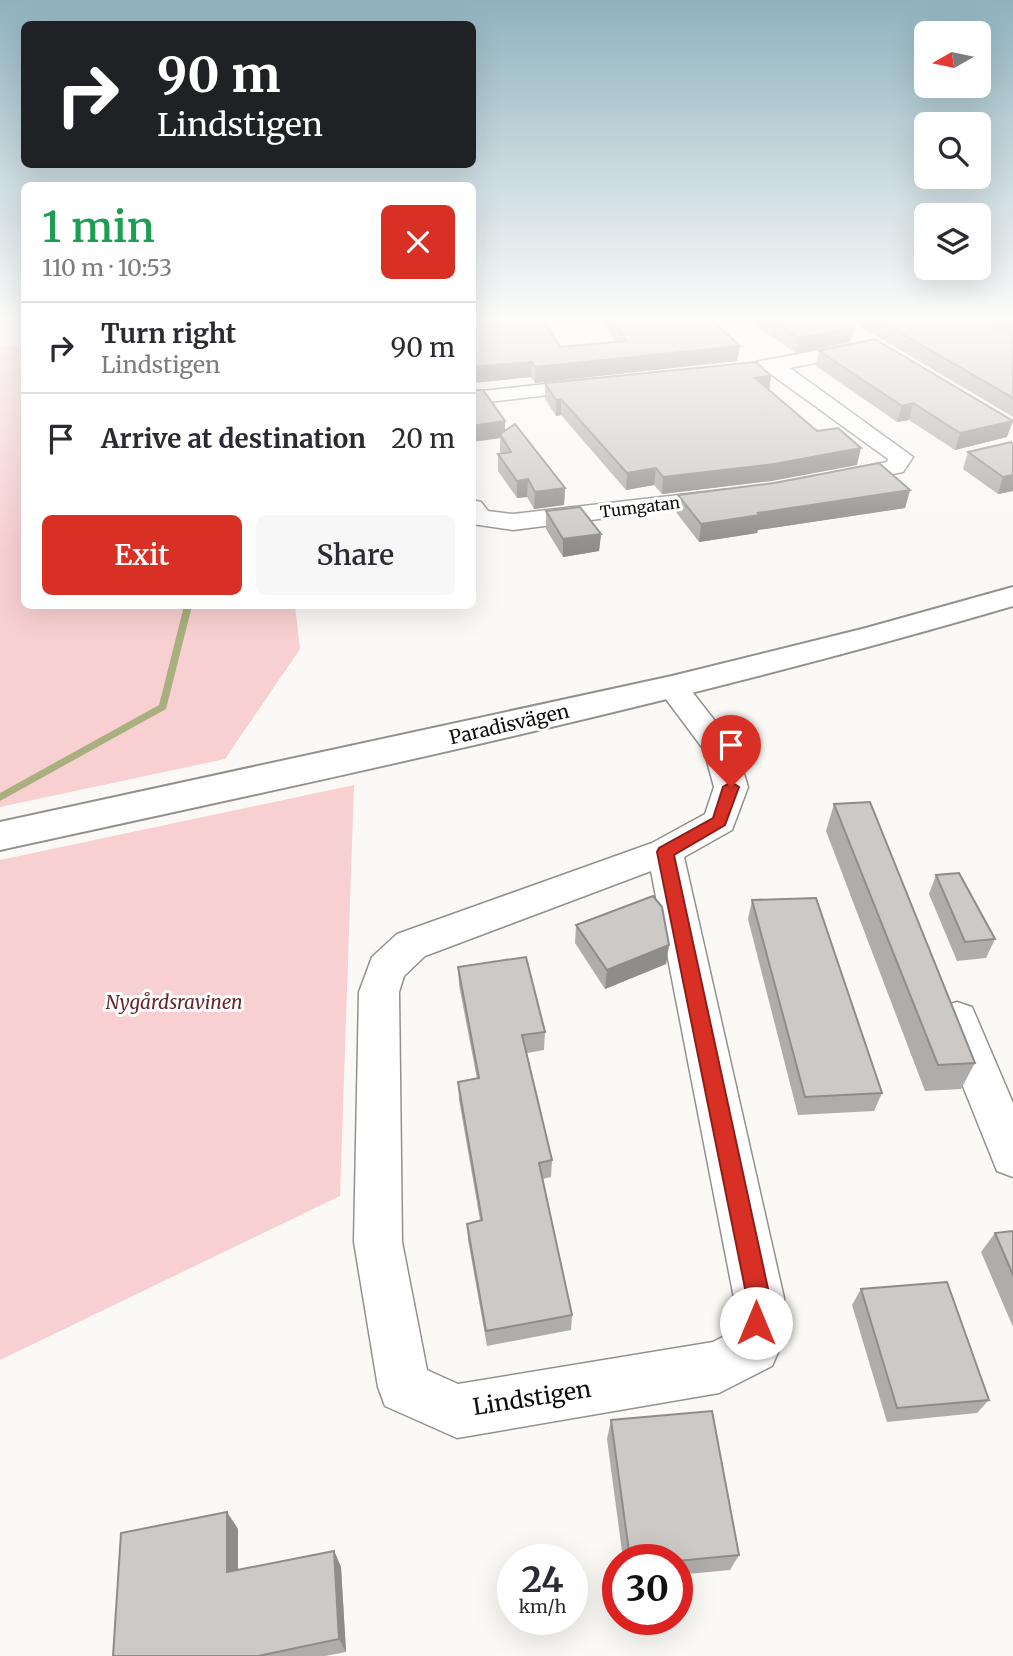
<!DOCTYPE html>
<meta charset="utf-8">
<style>
body{margin:0;font-family:Merriweather,serif;background:#f7f7f7;color:#2b2b33;height:100vh;display:flex;flex-direction:column;font-size:26px;white-space:nowrap}
*{box-sizing:border-box;margin:0}
p{font-size:23px;color:#7c7c81}
.icon{flex:none;width:38px;height:38px;fill:none;stroke:currentColor;stroke-width:2;stroke-linecap:round;stroke-linejoin:round}
.map{position:relative;flex:1;overflow:hidden}
.drawer{position:absolute;left:21px;top:182px;width:455px;height:427px;display:flex;flex-direction:column;background:#fff;border-radius:10px;box-shadow:0 7px 28px #0002}
.drawer>*{flex:none}
.top-card{position:absolute;left:21px;top:21px;width:455px;height:147px;border-radius:10px;box-shadow:0 7px 28px #0002;background:#202124;color:#fff;overflow:hidden}
.needle{width:46px;rotate:261deg}
.buttons{position:absolute;left:914px;top:21px;display:grid;gap:14px}
.buttons a{display:grid;place-items:center;width:77px;height:77px;border-radius:10px;background:#fff;box-shadow:0 7px 28px #0002;font-size:35px}
.speed{position:absolute;left:497px;top:1544px;display:flex;gap:14px;font-size:35px;font-weight:700;text-align:center}
.speed>*{display:grid;place-content:center;width:91px;height:91px;border-radius:50%;background:#fff;box-shadow:0 7px 28px #0002;line-height:1}
.speed small{font-size:18px;font-weight:400}
.speed .limit{border:10px solid #d22;background:#fff;color:#111}
.pin{position:absolute;display:grid;place-items:center;width:60px;height:60px;color:#fff;margin:-72px -30px;border-radius:50% 50% 50% 0;rotate:-45deg;box-shadow:0 0 7px #0007}
.pin .icon{rotate:45deg}
.me{position:absolute;width:77px;margin:-38px;rotate:0deg;stroke-linejoin:round;filter:drop-shadow(0 0 5px #0008)}
.turn{display:flex;align-items:center;gap:24px;height:147px;padding:0 21px;font-size:32px}
.turn .icon{width:91px;height:91px;stroke-width:2.5}
.turn b{display:block;font-size:49px;line-height:60px}
.round{display:grid;place-items:center;flex:none;width:74px;height:74px;border-radius:10px;background:#f7f7f7}
.summary{display:flex;align-items:center;justify-content:space-between;height:119px;padding:0 21px}
h1{font-size:42px;font-weight:600;line-height:52px;color:#1e9e55}
.button{display:flex;gap:14px;margin-top:auto;padding:14px 21px}
.button a{flex:1;height:80px;border-radius:10px;background:#d93025;color:#fff;font-size:28px;font-weight:600;line-height:80px;text-align:center}
.button a+a{background:#f7f7f7;color:#2b2b33}
ul{padding:0;list-style:none}
li{display:flex;align-items:center;gap:21px;height:91px;padding:0 21px;border-top:2px solid #e1e1e2}
li div{flex:1}
li b{display:block;font-size:26px}
li em{font-style:normal}
.map>svg:first-child{display:block}
.green{fill:#f9d0d1}
.lines{fill:none;stroke-linecap:round;stroke-linejoin:round}
.stream{fill:#a9af7f;fill-rule:evenodd}
.minor-casing{stroke:#93918e;stroke-width:3}
.tertiary-casing{stroke:#93918e;stroke-width:4}
.minor{fill:#fff;fill-rule:evenodd}
.tertiary{fill:#fff;fill-rule:evenodd}
.wall{fill:#afadab}
.shaded-wall{fill:#8f8d8b}
.building{fill:#ccc9c7;stroke:#8f8d8b;stroke-width:2}
.route{fill:#d93025;stroke:#8d1f18;stroke-width:2}
.labels{text-anchor:middle;stroke-width:6;stroke-linejoin:round;paint-order:stroke}
.far-street-label{font-size:16px;fill:#0f0e0d;stroke:#fff}
.street-label{font-size:19px;fill:#0f0e0d;stroke:#fff}
.park-label{font-size:19px;font-style:italic;fill:#69262d;stroke:#fff}
.near-street-label{font-size:23px;fill:#0f0e0d;stroke:#fff}
</style>
<div class="map">
<svg width="1013" height="1656" viewBox="0 0 1013 1656">
<rect width="100%" height="100%" fill="#fbf9f6"/>
<g class="green">
<path d="M24,339V606H295L300,649L225,759L0,807V345L17,346Z"/>
<path d="M354,785L340,1196L0,1360V860Z"/>
</g>
<g class="lines">
<path class="stream" d="M184,606H192L166,709L0,801V793L159,705Z"/>
<g class="minor-casing">
<g id="minor">
<path d="M863,342L870,344L873,348L870,352L790,368L913,457L903,472L840,485L832,483L828,478L832,473L887,462L888,459L768,372L753,371L750,367L753,363L760,361Z"/>
<path d="M593,379L600,381L604,385L600,389L472,404V392Z"/>
<path d="M723,490L732,492L735,497L732,502L513,530L472,524V500L481,502L488,511L513,514Z"/>
<path d="M672,678L683,680L736,748L748,787L732,830L684,857L784,1298L780,1348L772,1366L719,1393L457,1438L385,1406L378,1387L354,1242L359,992L372,957L397,934L652,843L705,814L714,787L704,750L657,687L661,680ZM651,871L734,1298L730,1333L713,1342L458,1384L427,1370L402,1242L399,992L404,976L425,956Z"/>
<path d="M957,1002L972,1007L1013,1103V1177L997,1171L936,1019L942,1007Z"/>
</g>
</g>
<g class="tertiary-casing">
<path id="tertiary" d="M1013,587V606C680,704 339,776 0,850V822L672,676L866,628Z"/>
</g>
<use href="#minor" class="minor"/>
<use href="#tertiary" class="tertiary"/>
</g>
<g class="wall">
<path d="M472,318L560,347L616,342L599,318H710L737,361L535,383L531,377L472,383Z"/>
<path d="M745,318H841L854,327L850,342L796,353Z"/>
<path d="M846,318H978L1013,335V417Z"/>
<path d="M985,318H1013V334Z"/>
<path d="M819,351L1007,437L955,450L909,420L897,422L816,366Z"/>
<path d="M771,376L769,390L857,465L771,481L662,494L654,485L626,490L561,415L556,416L545,399V383Z"/>
<path d="M505,421V431L565,488L564,505L534,509L527,497L517,498L498,471V454H502L500,451V438L472,442Z"/>
<path d="M1013,444V491L998,494L963,469L968,452Z"/>
<path d="M910,490L905,508L758,530L757,533L699,542L676,512L678,495Z"/>
<path d="M546,511L601,534L599,551L563,557L546,529Z"/>
<path d="M834,804L975,1063L961,1089L925,1091L826,831Z"/>
<path d="M936,875L995,939L986,958L957,961L929,894Z"/>
<path d="M752,900L882,1093L874,1111L798,1115L748,919Z"/>
<path d="M576,925L669,945L666,964L605,989L575,943Z"/>
<path d="M458,967L545,1032L544,1050L527,1053L552,1160L551,1177L543,1179L572,1315L571,1330L487,1346L468,1240L467,1224L480,1220L459,1100L458,1082L477,1079L459,985Z"/>
<path d="M1013,1231V1327L981,1252L995,1233Z"/>
<path d="M861,1289L989,1400L977,1413L887,1422L852,1305Z"/>
<path d="M611,1420L739,1555L730,1570L677,1575V1559H623L607,1439Z"/>
<path d="M238,1529V1570L334,1551L341,1567L346,1652L325,1656H113Z"/>
</g>
<g class="shaded-wall">
<path d="M854,327L850,342L796,353L799,338Z"/>
<path d="M740,346L737,361L535,383V367Z"/>
<path d="M532,362L531,377L472,383V367Z"/>
<path d="M771,376L769,392L755,378Z"/>
<path d="M561,399V415L556,416V400Z"/>
<path d="M913,403L909,420L897,422L902,406Z"/>
<path d="M505,421V438L500,434V438L472,442V426Z"/>
<path d="M1013,421L1007,437L955,450L960,433Z"/>
<path d="M861,448L857,465L771,481L662,494L663,477Z"/>
<path d="M656,468L654,485L626,490L627,473Z"/>
<path d="M1013,475V491L998,494L1003,477Z"/>
<path d="M528,479L527,497L517,498V481Z"/>
<path d="M565,488L564,505L534,509L535,492Z"/>
<path d="M910,490L905,508L758,530L757,533L699,542L701,524L758,513Z"/>
<path d="M601,534L599,551L563,557V539Z"/>
<path d="M669,945L666,964L605,989L607,970Z"/>
<path d="M227,1512L238,1529V1587L227,1572Z"/>
<path d="M334,1551L341,1567L346,1652L339,1639Z"/>
</g>
<g class="building">
<path d="M472,318H542L560,347L627,341L611,318H710L740,346L535,367L532,362L472,367Z"/>
<path d="M769,318H841L854,327L799,338Z"/>
<path d="M875,318H978L1013,335V398Z"/>
<path d="M875,339L1013,421L960,433L913,403L902,406L819,351Z"/>
<path d="M756,362L771,376L755,378L817,431L838,428L861,448L774,464L663,477L656,468L627,473L561,399L556,400L545,383Z"/>
<path d="M472,390H483L505,421L472,426Z"/>
<path d="M515,424L565,488L535,492L528,479L517,481L498,454L511,452L500,434Z"/>
<path d="M1011,442L1013,444V475L1003,477L968,452Z"/>
<path d="M879,463L910,490L758,513L760,515L701,524L678,495L774,483Z"/>
<path d="M580,507L601,534L563,539L546,511Z"/>
<path d="M870,802L975,1063L938,1065L834,804Z"/>
<path d="M959,873L995,939L965,942L936,875Z"/>
<path d="M653,896L662,907L669,945L607,970L576,925Z"/>
<path d="M816,898L882,1093L805,1097L752,900Z"/>
<path d="M526,957L545,1032L522,1035L552,1160L539,1163L572,1315L486,1331L467,1224L482,1220L458,1082L479,1078L458,967Z"/>
<path d="M1013,1231V1275L995,1233Z"/>
<path d="M947,1282L989,1400L897,1408L861,1289Z"/>
<path d="M712,1411L739,1555L677,1561V1559H630L611,1420Z"/>
<path d="M227,1512V1572L334,1551L339,1639L258,1656H113L121,1533Z"/>
</g>
<linearGradient id="sky" x2="0" y2="1"><stop stop-color="#8fb2be"/><stop offset="0.58" stop-color="#fdfcfb"/><stop offset="1" stop-color="#fdfcfb" stop-opacity="0"/></linearGradient>
<rect width="1013" height="550" fill="url(#sky)"/>
<path class="route" d="M731,782L739,787L725,825L674,855L770,1298L764,1331L756,1334L748,1331L745,1323L747,1298L657,852L659,848L713,818L723,787Z"/>
<g class="labels">
<g class="far-street-label">
<text transform="translate(640 507) rotate(-7)" y="6">Tumgatan</text>
</g>
<g class="street-label">
<text transform="translate(509 724) rotate(-13)" y="7">Paradisvägen</text>
</g>
<g class="park-label">
<text x="174" y="1009">Nygårdsravinen</text>
</g>
<g class="near-street-label">
<text transform="translate(532 1398) rotate(-9)" y="8">Lindstigen</text>
</g>
</g>
</svg>
<div class="buttons">
<a><svg class="needle" viewBox="-14 -14 28 28"><path d="M0-13l5 13h-10z" fill="#e53935"/><path d="M0 13l5-13h-10z" fill="#7c7c81"/></svg></a>
<a><svg class="icon" aria-label="search" viewBox="0 0 24 24"><circle cx="10" cy="10" r="6"/><path d="M15 15l6 6"/></svg></a>
<a><svg class="icon" aria-label="layers" viewBox="0 0 24 24"><path d="M12 4l9 5-9 5-9-5zM3 14l9 5 9-5"/></svg></a>
</div>
<div class="speed"><div>24<small>km/h</small></div><div class="limit">30</div></div>
<div class="pin" style="left:731px;top:787px;background:#d93025"><svg class="icon" aria-label="arrive" viewBox="0 0 24 24"><path d="M6 21V4h12l-3 4 3 4H6"/></svg></div>
<svg class="me" style="left:756px;top:1323px" viewBox="-20 -20 40 40"><circle r="19" fill="#fff"/><path d="M0-13L10 11 0 6-10 11z" fill="#d93025"/></svg>
<div class="top-card">
<div class="turn"><svg class="icon" aria-label="right" viewBox="0 0 24 24"><path d="M7 20v-9h11M14 6l5 5-5 5"/></svg><div><b>90 m</b>Lindstigen</div></div>
</div>
<section class="drawer">
<div class="summary"><div><h1>1 min</h1><p>110 m · 10:53</p></div><a class="round" style="background:#d93025;color:#fff"><svg class="icon" aria-label="close" viewBox="0 0 24 24"><path d="M6 6l12 12M18 6L6 18"/></svg></a></div>
<ul>
<li><svg class="icon" aria-label="right" viewBox="0 0 24 24"><path d="M7 20v-9h11M14 6l5 5-5 5"/></svg><div><b>Turn right</b><p>Lindstigen</p></div><em>90 m</em></li>
<li><svg class="icon" aria-label="arrive" viewBox="0 0 24 24"><path d="M6 21V4h12l-3 4 3 4H6"/></svg><div><b>Arrive at destination</b></div><em>20 m</em></li>
</ul>
<div class="button"><a>Exit</a><a>Share</a></div>
</section>
</div>
